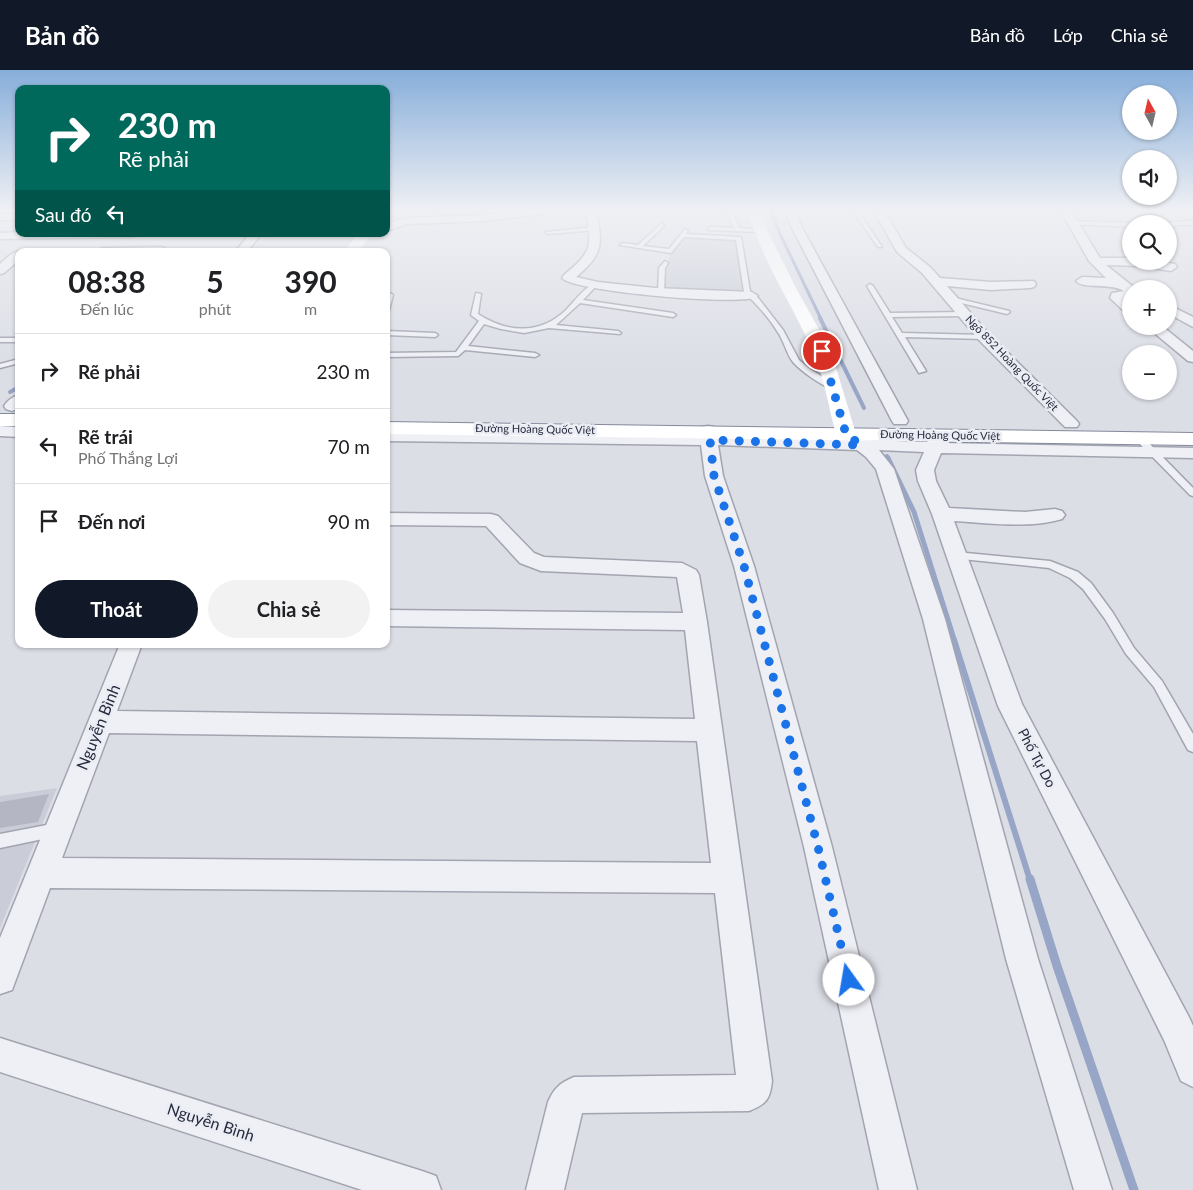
<!DOCTYPE html>
<html lang="vi">
<meta charset="utf-8">
<style>
body{margin:0;font-family:Lato,sans-serif;background:#f2f2f2;color:#202124;height:100vh;display:flex;flex-direction:column;font-size:19px;white-space:nowrap}
*{box-sizing:border-box;margin:0}
p{font-size:16px;color:#757577}
.icon{flex:none;width:28px;height:28px;fill:none;stroke:currentColor;stroke-width:2;stroke-linecap:round;stroke-linejoin:round}
.map{position:relative;flex:1;overflow:hidden}
.drawer{position:absolute;left:15px;top:178px;width:375px;height:400px;display:flex;flex-direction:column;background:#fff;border-radius:10px;box-shadow:0 1px 4px #0004}
.drawer>*{flex:none}
.guide{position:absolute;left:15px;top:15px;width:375px;height:152px;border-radius:10px;box-shadow:0 1px 4px #0004;background:#00695c;color:#fff;overflow:hidden}
.needle{width:32px;rotate:352deg}
.tools{position:absolute;left:1122px;top:15px;display:grid;gap:10px}
.tools a{display:grid;place-items:center;width:55px;height:55px;border-radius:50%;background:#fff;box-shadow:0 1px 4px #0004;font-size:25px}
.pin{position:absolute;display:grid;place-items:center;width:42px;height:42px;color:#fff;margin:-21px;border:2px solid #fff;border-radius:50%;box-shadow:0 1px 5px #0007}
.me{position:absolute;width:55px;margin:-28px;rotate:347deg;stroke-linejoin:round;filter:drop-shadow(0 0 4px #0008)}
.turn{display:flex;align-items:center;gap:18px;height:105px;padding:0 20px;font-size:22px}
.turn .icon{width:65px;height:65px;stroke-width:2.5}
.turn b{display:block;font-size:35px;line-height:42px}
.then{display:flex;align-items:center;height:48px;padding:0 20px;background:#0003;gap:10px;font-size:19px}
.eta{display:flex;justify-content:space-evenly;align-items:center;height:85px;text-align:center}
.eta b{font-size:30px;font-weight:700;line-height:35px}
.cta{display:flex;gap:10px;margin-top:auto;padding:10px 20px}
.cta a{flex:1;height:58px;border-radius:30px;background:#111827;color:#fff;font-size:20px;font-weight:700;line-height:58px;text-align:center}
.cta a+a{background:#f2f2f2;color:#202124}
ul{padding:0;list-style:none}
li{display:flex;align-items:center;gap:15px;height:75px;padding:0 20px;border-top:1px solid #e0e0e0}
li div{flex:1}
li b{display:block;font-size:19px}
li em{font-style:normal}
header{display:flex;align-items:center;gap:30px;box-sizing:border-box;height:70px;padding:0 25px;background:#111827;color:#fff}
header strong{font-size:24px}
nav{display:flex;gap:28px;margin-inline-start:auto;font-size:18px}
.map>svg:first-child{display:block}
.built{fill:#cacdd8}
.lines{fill:none;stroke-linecap:round;stroke-linejoin:round}
.stream-far4{stroke:#97a6c6;stroke-width:3}
.stream-far3{stroke:#97a6c6;stroke-width:4}
.stream-far2{stroke:#97a6c6;stroke-width:5}
.stream-far1{stroke:#97a6c6;stroke-width:6}
.stream{stroke:#97a6c6;stroke-width:9}
.building{fill:#b4b7c3}
.lane-casing{stroke:#a2a4b0;stroke-width:3}
.street-casing{stroke:#a2a4b0;stroke-width:3}
.highway-casing{stroke:#84899c;stroke-width:2}
.lane{fill:#eff0f5;fill-rule:evenodd}
.street{fill:#eff0f5;fill-rule:evenodd}
.secondary{fill:#fff;fill-rule:evenodd}
.highway{fill:#fff;fill-rule:evenodd}
.route{stroke:#1a73e8;stroke-width:9;stroke-dasharray:0 16.2}
.labels{text-anchor:middle;stroke-width:5;stroke-linejoin:round;paint-order:stroke}
.far-street-label{font-size:11px;fill:#262a3c;stroke:#ebedf4}
.street-label{font-size:14px;fill:#262a3c;stroke:#ebedf4}
.near-street-label{font-size:16px;fill:#262a3c;stroke:#ebedf4}
</style>
<header>
<strong>Bản đồ</strong>
<nav><a>Bản đồ</a><a>Lớp</a><a>Chia sẻ</a></nav>
</header>
<div class="map">
<svg width="1193" height="1120" viewBox="0 0 1193 1120">
<rect width="100%" height="100%" fill="#dcdee6"/>
<g class="built">
<path d="M684,166L735,170L745,224L665,220L666,199L669,188Z"/>
<path d="M57,718L0,858V726Z"/>
</g>
<g class="lines">
<g class="stream-far4">
<path d="M771,141L780,164L821,249"/>
<path d="M236,181L249,164"/>
</g>
<g class="stream-far3">
<path d="M820,248L864,338"/>
<path d="M10,322L19,317"/>
<path d="M887,386L889,389"/>
</g>
<path class="stream-far2" d="M888,388L914,442L955,572"/>
<path class="stream-far1" d="M954,570L1030,810"/>
<path class="stream" d="M1030,809L1057,896L1134,1120"/>
</g>
<path class="building" d="M49,724L38,752L0,758V732Z"/>
<g class="lines">
<g class="lane-casing">
<g id="lane">
<path d="M726,141H732L739,158L763,160L760,162L708,160L710,157L734,158Z"/>
<path d="M853,141H858L882,177H878Z"/>
<path d="M1073,151L1131,153L1132,154L1131,157L1071,154Z"/>
<path d="M1193,151V155H1175L1174,157L1169,158L1170,152Z"/>
<path d="M662,153L664,156L643,176L669,179L685,159L688,161L686,164L741,167L750,221L759,229L783,260L799,290L810,299L836,315V319C826,320 800,300 793,292C786,283 784,270 777,261C768,246 756,234 744,222L736,170L684,167L671,183L620,175L623,173L638,175Z"/>
<path d="M595,157L597,160L548,164L545,162Z"/>
<path d="M665,191L668,193L665,198L664,222L661,224L658,222L659,198Z"/>
<path d="M593,214L596,216L583,230L673,243L676,245L673,247L580,233L556,255L618,261L621,263L620,264L549,258L524,263L501,259L484,254L468,276L535,283L539,285L535,287L465,280L458,286L386,287V283L456,282L479,251L471,245L476,223L481,224L478,244C507,263 540,265 566,240C574,232 582,220 593,214Z"/>
<path d="M870,214L873,216L890,243L965,242L968,244L965,246L892,247L902,263L984,265L987,267L984,269L905,267L926,301L919,303L867,216Z"/>
<path d="M390,223L393,225L389,240L386,242V227Z"/>
<path d="M951,227L1009,241L1010,242L1007,244L949,230V228Z"/>
<path d="M386,261L435,263L438,265L435,267L386,265Z"/>
<rect x="0" y="268" width="19" height="4"/>
<path d="M19,289V293L0,298V294Z"/>
<path d="M1139,365L1142,366L1193,418V426L1190,425L1136,370V366Z"/>
<path d="M956,482L1050,491L1078,502L1091,513L1113,543L1134,578L1162,611L1193,664V682L1188,680L1154,617L1126,584L1105,549L1083,519L1070,508L1049,498L952,488L951,486L952,484Z"/>
<path d="M57,753L62,755L64,760L62,765L0,778V764Z"/>
</g>
</g>
<g class="street-casing">
<g id="street">
<path d="M516,141H547L542,144L486,151L407,154L386,161V153L407,148L486,145Z"/>
<path d="M586,141H596C603,174 603,185 576,207L598,212L655,218L752,222L758,226C749,237 574,222 562,208L564,205C592,182 592,177 586,141Z"/>
<path d="M785,141H795L801,156L908,351L906,354H894L892,351L791,156Z"/>
<path d="M874,141H884L906,178L930,197L940,208L991,212L1034,211L1036,214L1034,217L1030,218L991,220L947,216L989,264L1077,351L1079,354L1077,357H1065L979,270L922,203L897,182Z"/>
<path d="M1061,141H1071L1100,188H1131V191H1157L1175,194L1177,197L1171,201L1139,196L1106,195L1136,219H1131V227L1124,228L1131,234V244L1126,243L1110,228L1112,223L1124,221C1109,212 1084,220 1076,211L1082,207L1106,208L1089,191Z"/>
<rect x="0" y="144" width="19" height="6"/>
<path d="M19,162V164H138L133,167L0,169V163Z"/>
<path d="M250,164H261L248,181H236Z"/>
<path d="M161,177L165,178L166,181H96L102,178Z"/>
<path d="M19,181V190L4,203L0,204V194C6,189 13,180 22,181Z"/>
<path d="M1169,235L1193,247V257L1169,244Z"/>
<path d="M1146,256H1162L1193,281V292L1188,291Z"/>
<path d="M19,325V338L12,341L6,339L4,336C8,330 12,327 19,325Z"/>
<path d="M0,356L19,357V367L0,366Z"/>
<path d="M708,356L714,357L717,365L850,369L856,367L864,370L928,372L925,366L927,362H939L945,373L1193,378V388L941,383L934,400L936,411L949,438L1025,442L1055,439L1062,441L1065,445L1062,449C1027,459 989,453 954,451L1022,634L1190,949L1193,956V1017L1181,1011L1164,970L998,636L932,444L918,411L916,400L924,382L879,380L894,399L945,549L1038,889L1112,1120H1074L1006,889L923,549L876,399L866,387L857,380L718,375L723,406L754,496L832,777L917,1120H879L804,777L734,496L705,406L701,375L386,371V361L700,364L702,357Z"/>
<path d="M386,443L491,444L498,446L534,483L544,487L682,493L696,500L699,505L707,552L772,1011C770,1030 766,1034 749,1041L582,1043L564,1120H526L548,1032C554,1018 560,1013 574,1007L736,1005L715,823L50,818L12,920L0,924V868L120,574H142L117,641L695,649L685,560L386,556V540L683,543L677,507L541,501L520,493L486,456L386,455ZM109,663L697,671L711,793L62,788Z"/>
<path d="M0,968L422,1101L436,1106L441,1120H362L0,1002Z"/>
</g>
</g>
<g class="highway-casing">
<g id="highway">
<rect x="0" y="344" width="19" height="12"/>
<path d="M386,352L1193,363V375L386,364Z"/>
</g>
</g>
<use href="#lane" class="lane"/>
<use href="#street" class="street"/>
<g class="secondary">
<path d="M748,141H760L767,160L796,218L831,281L856,364L853,368L846,370L839,368L836,364C829,339 823,302 812,279C791,233 762,190 748,141Z"/>
<path d="M358,164H372L358,181H344Z"/>
</g>
<use href="#highway" class="highway"/>
</g>
<linearGradient id="sky" x2="0" y2="1"><stop stop-color="#87aeda"/><stop offset="0.47" stop-color="#eff0f4"/><stop offset="1" stop-color="#eff0f4" stop-opacity="0"/></linearGradient>
<rect width="1193" height="298" fill="url(#sky)"/>
<g class="lines">
<path class="route" d="M822,281L846,364L861,375L710,370L714,406L744,496L818,777L849,910"/>
</g>
<g class="labels">
<g class="far-street-label">
<text transform="translate(1012 293) rotate(46)" y="4">Ngõ 852 Hoàng Quốc Việt</text>
<text transform="translate(535 359) rotate(1)" y="4">Đường Hoàng Quốc Việt</text>
<text transform="translate(940 365) rotate(1)" y="4">Đường Hoàng Quốc Việt</text>
</g>
<g class="street-label">
<text transform="translate(1037 688) rotate(62)" y="5">Phố Tự Do</text>
</g>
<g class="near-street-label">
<text transform="translate(98 657) rotate(-68)" y="6">Nguyễn Bình</text>
<text transform="translate(211 1052) rotate(18)" y="6">Nguyễn Bình</text>
</g>
</g>
</svg>
<div class="tools">
<a><svg class="needle" viewBox="-14 -14 28 28"><path d="M0-13l5 13h-10z" fill="#e53935"/><path d="M0 13l5-13h-10z" fill="#757577"/></svg></a>
<a><svg class="icon" aria-label="sound" viewBox="0 0 24 24"><path d="M4 9h4l5-4v14l-5-4H4zM17 9q2 3 0 6"/></svg></a>
<a><svg class="icon" aria-label="search" viewBox="0 0 24 24"><circle cx="10" cy="10" r="6"/><path d="M15 15l6 6"/></svg></a>
<a>+</a>
<a>−</a>
</div>
<div class="pin" style="left:822px;top:281px;background:#d93025"><svg class="icon" aria-label="arrive" viewBox="0 0 24 24"><path d="M6 21V4h12l-3 4 3 4H6"/></svg></div>
<svg class="me" style="left:849px;top:910px" viewBox="-20 -20 40 40"><circle r="19" fill="#fff"/><path d="M0-13L10 11 0 6-10 11z" fill="#1a73e8"/></svg>
<div class="guide">
<div class="turn"><svg class="icon" aria-label="right" viewBox="0 0 24 24"><path d="M7 20v-9h11M14 6l5 5-5 5"/></svg><div><b>230 m</b>Rẽ phải</div></div>
<div class="then">Sau đó<svg class="icon" aria-label="left" viewBox="0 0 24 24"><path d="M17 20v-9H6M10 6l-5 5 5 5"/></svg></div>
</div>
<section class="drawer">
<div class="eta">
<div><b>08:38</b><p>Đến lúc</p></div>
<div><b>5</b><p>phút</p></div>
<div><b>390</b><p>m</p></div>
</div>
<ul>
<li><svg class="icon" aria-label="right" viewBox="0 0 24 24"><path d="M7 20v-9h11M14 6l5 5-5 5"/></svg><div><b>Rẽ phải</b></div><em>230 m</em></li>
<li><svg class="icon" aria-label="left" viewBox="0 0 24 24"><path d="M17 20v-9H6M10 6l-5 5 5 5"/></svg><div><b>Rẽ trái</b><p>Phố Thắng Lợi</p></div><em>70 m</em></li>
<li><svg class="icon" aria-label="arrive" viewBox="0 0 24 24"><path d="M6 21V4h12l-3 4 3 4H6"/></svg><div><b>Đến nơi</b></div><em>90 m</em></li>
</ul>
<div class="cta"><a>Thoát</a><a>Chia sẻ</a></div>
</section>
</div>
